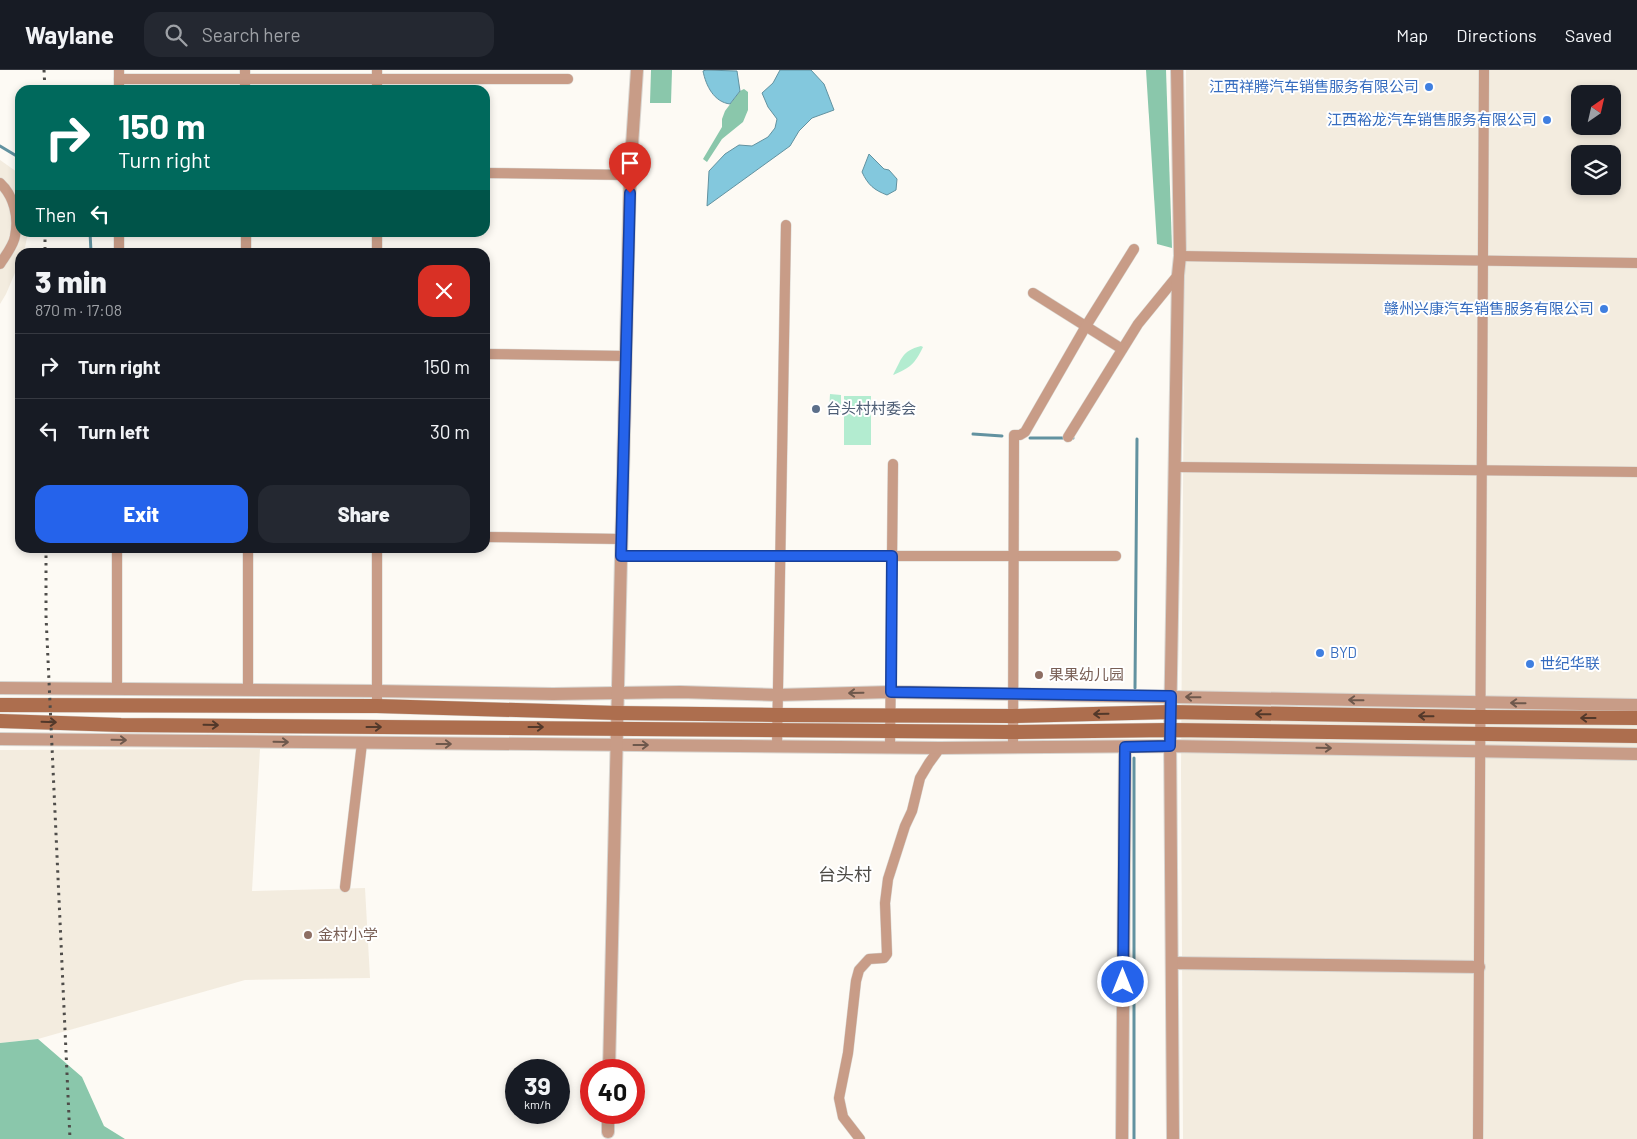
<!DOCTYPE html>
<meta charset="utf-8">
<style>
body{margin:0;font-family:Barlow,"Noto Sans SC",sans-serif;background:#242831;color:#f1f3f6;height:100vh;display:flex;flex-direction:column;font-size:19px;white-space:nowrap}
*{box-sizing:border-box;margin:0}
p{font-size:16px;color:#9ea1a6}
.icon{flex:none;width:28px;height:28px;fill:none;stroke:currentColor;stroke-width:2;stroke-linecap:round;stroke-linejoin:round}
.map{position:relative;flex:1;overflow:hidden}
.panel{position:absolute;left:15px;top:178px;width:475px;height:305px;display:flex;flex-direction:column;background:#171b24;border-radius:15px;box-shadow:0 2px 8px #0003}
.panel>*{flex:none}
.top-card{position:absolute;left:15px;top:15px;width:475px;height:152px;border-radius:15px;box-shadow:0 2px 8px #0003;background:#00695c;color:#fff;overflow:hidden}
.needle{width:32px;rotate:34deg}
.fabs{position:absolute;left:1571px;top:15px;display:grid;gap:10px}
.fabs a{display:grid;place-items:center;width:50px;height:50px;border-radius:10px;background:#171b24;box-shadow:0 2px 8px #0003;font-size:25px}
.speed{position:absolute;left:505px;top:989px;display:flex;gap:10px;font-size:25px;font-weight:700;text-align:center}
.speed>*{display:grid;place-content:center;width:65px;height:65px;border-radius:50%;background:#171b24;box-shadow:0 2px 8px #0003;line-height:1}
.speed small{font-size:12px;font-weight:400}
.speed .limit{border:8px solid #d22;background:#fff;color:#111}
.pin{position:absolute;display:grid;place-items:center;width:42px;height:42px;color:#fff;margin:-51px -21px;border-radius:50% 50% 50% 0;rotate:-45deg;box-shadow:0 0 5px #0007}
.pin .icon{rotate:45deg}
.me{position:absolute;width:55px;margin:-28px;rotate:0deg;stroke-linejoin:round;filter:drop-shadow(0 0 4px #0008)}
.turn{display:flex;align-items:center;gap:18px;height:105px;padding:0 20px;font-size:22px}
.turn .icon{width:65px;height:65px;stroke-width:2.5}
.turn b{display:block;font-size:35px;line-height:42px}
.then{display:flex;align-items:center;height:48px;padding:0 20px;background:#0003;gap:10px;font-size:19px}
.round{display:grid;place-items:center;flex:none;width:52px;height:52px;border-radius:15px;background:#242831}
.summary{display:flex;align-items:center;justify-content:space-between;height:85px;padding:0 20px}
h1{font-size:30px;font-weight:800;line-height:38px}
.action{display:flex;gap:10px;margin-top:auto;padding:10px 20px}
.action a{flex:1;height:58px;border-radius:15px;background:#2563eb;color:#fff;font-size:20px;font-weight:800;line-height:58px;text-align:center}
.action a+a{background:#242831;color:#f1f3f6}
ul{padding:0;list-style:none}
li{display:flex;align-items:center;gap:15px;height:65px;padding:0 20px;border-top:1px solid #363941}
li div{flex:1}
li b{display:block;font-size:19px}
li em{font-style:normal}
header{display:flex;align-items:center;gap:30px;box-sizing:border-box;height:70px;padding:0 25px;background:#171b24;border-bottom:1px solid #363941}
header strong{font-size:24px}
nav{display:flex;gap:28px;margin-inline-start:auto;font-size:18px}
.search{width:350px;height:45px;background:#242831;display:flex;align-items:center;gap:12px;box-sizing:border-box;padding:0 18px;border-radius:15px;color:#9ea1a6;font-size:19px}
.map>svg:first-child{display:block}
.built{fill:#f3ecdf;fill-rule:evenodd}
.green{fill:#b3ecd0}
.forest{fill:#8ac7ab}
.water{fill:#83c8dd;stroke:#6292a0}
.lines{fill:none;stroke-linecap:round;stroke-linejoin:round}
.stream{stroke:#6292a0;stroke-width:3}
.minor-casing{stroke:#d8d5d0;stroke-width:11}
.tertiary-casing{stroke:#d8d5d0;stroke-width:14}
.secondary-casing{stroke:#d8d5d0;stroke-width:15}
.minor{stroke:#c89c87;stroke-width:10}
.tertiary{stroke:#c89c87;stroke-width:12}
.secondary{stroke:#ad6e4e;stroke-width:14}
.rail{stroke:#4e4c49;stroke-width:3;stroke-dasharray:2.5 5;stroke-linecap:butt}
.oneway{stroke:#6e584c}
.oneway2{stroke:#52382a}
.route-casing{stroke:#184099;stroke-width:12}
.route{stroke:#2563eb;stroke-width:9}
.shop-dot{fill:#3f7fe0;stroke:#fff;stroke-width:2}
.service-dot{fill:#5c6f8a;stroke:#fff;stroke-width:2}
.education-dot{fill:#8d6e63;stroke:#fff;stroke-width:2}
.labels{text-anchor:middle;stroke-width:4;stroke-linejoin:round;paint-order:stroke}
.shop-label{font-size:15px;fill:#366cbe;stroke:#fff;text-anchor:end}
.service-label{font-size:15px;fill:#4e5e75;stroke:#fff;text-anchor:start}
.education-label{font-size:15px;fill:#785e54;stroke:#fff;text-anchor:start}
.quarter-label{font-size:18px;fill:#4d4b46;stroke:#fff}
</style>
<header>
<strong>Waylane</strong>
<div class="search"><svg class="icon" aria-label="search" viewBox="0 0 24 24"><circle cx="10" cy="10" r="6"/><path d="M15 15l6 6"/></svg>Search here</div>
<nav><a>Map</a><a>Directions</a><a>Saved</a></nav>
</header>
<div class="map">
<svg width="1637" height="1069" viewBox="0 0 1637 1069">
<rect width="100%" height="100%" fill="#fdfaf4"/>
<g class="built">
<path d="M1186,0H1637V1069H1183L1181,701ZM1580,24H1612V56H1580ZM1580,84H1612V116H1580Z"/>
<path d="M0,90L17,102L20,109V162L28,163L24,182H20V191L6,224L0,234Z"/>
<path d="M260,679L252,821L365,818L370,908L245,910L38,969L0,973V680Z"/>
</g>
<g class="green">
<path d="M921,276L923,277C915,294 910,298 893,305C902,289 901,281 921,276Z"/>
<path d="M830,324L841,325V342H829Z"/>
<rect x="844" y="326" width="27" height="49"/>
</g>
<g class="forest">
<path d="M651,0H672L671,33H650Z"/>
<path d="M1146,0H1166L1172,178L1157,174Z"/>
<path d="M744,19L748,22V40L743,52L722,69L707,92L703,89L722,57V49L725,41L740,21Z"/>
<path d="M38,969L82,1007L104,1056L125,1069H0V973Z"/>
</g>
<g class="water">
<path d="M706,0L737,1L740,21L730,34C714,32 706,16 703,1Z"/>
<path d="M780,0H811L824,14L834,40L812,48L799,61L790,76L707,136L709,101L725,84L739,75L752,76L768,67L775,58L777,49L768,37L762,23L773,13Z"/>
<path d="M869,84L884,99L889,100L897,109L896,120L887,125C874,120 868,115 862,102Z"/>
</g>
<g class="lines">
<g class="stream">
<path d="M0,76L20,88"/>
<path d="M90,162L91,182"/>
<path d="M973,364L1002,366"/>
<path d="M1030,368H1073"/>
<path d="M77,478V481"/>
<path d="M1135,618L1137,369"/>
<path d="M1134,1069V688"/>
</g>
<g class="minor-casing">
<g id="minor">
<path d="M119,0V20"/>
<path d="M119,9H568"/>
<path d="M245,20V0"/>
<path d="M377,20V0"/>
<path d="M485,103L630,105"/>
<path d="M0,113C14,126 19,147 15,166C14,175 5,186 0,194"/>
<path d="M246,162V182"/>
<path d="M119,182V162"/>
<path d="M377,182V162"/>
<path d="M1180,186L1637,193"/>
<path d="M1033,223L1122,279"/>
<path d="M485,284L626,286"/>
<path d="M1068,367L1138,254L1178,205"/>
<path d="M1175,397L1637,402"/>
<path d="M485,467L621,469"/>
<path d="M248,478V620"/>
<path d="M621,486H1116"/>
<path d="M117,618V478"/>
<path d="M377,636V478"/>
<path d="M777,676L786,155"/>
<path d="M890,677L893,394"/>
<path d="M1013,678L1014,365H1020L1025,362L1086,256L1134,179"/>
<path d="M345,817L362,673"/>
<path d="M860,1069L843,1047L839,1028L848,983L856,911L859,900L869,889L884,888L887,884L885,833L888,809L905,756L912,741L920,708L929,693L940,678"/>
<path d="M1478,1069L1484,0"/>
</g>
</g>
<g class="tertiary-casing">
<g id="tertiary">
<path d="M0,618L377,621L553,624L680,622L777,625L891,622L1637,635"/>
<path d="M0,669L940,678L1170,676L1637,684"/>
<path d="M1172,893L1479,897"/>
<path d="M609,1000L630,105L637,0"/>
<path d="M608,1062V1042"/>
<path d="M1122,1069L1125,677"/>
<path d="M1173,1069L1170,660L1178,205L1180,186L1177,0"/>
</g>
</g>
<g class="secondary-casing">
<g id="secondary">
<path d="M0,635L377,636L617,643L777,645L1013,646L1170,642L1480,647L1637,648"/>
<path d="M0,651L121,655L1013,662L1170,660L1637,666"/>
</g>
</g>
<use href="#minor" class="minor"/>
<use href="#tertiary" class="tertiary"/>
<use href="#secondary" class="secondary"/>
<g class="rail">
<path d="M44,0L45,20"/>
<path d="M45,162V182"/>
<path d="M46,478V546L70,1069"/>
</g>
</g>
<defs><path id="oneway-shaft" d="M-6 0H5M1.5-3L5.5 0L1.5 3" fill="none" stroke-width="1.6" stroke-linecap="round" stroke-linejoin="round" transform="scale(1.25)"/></defs>
<g class="oneway">
<use href="#oneway-shaft" transform="translate(856 623) rotate(179)"/>
<use href="#oneway-shaft" transform="translate(1193 627) rotate(-179)"/>
<use href="#oneway-shaft" transform="translate(1356 630) rotate(-179)"/>
<use href="#oneway-shaft" transform="translate(1518 633) rotate(-179)"/>
<use href="#oneway-shaft" transform="translate(119 670) rotate(1)"/>
<use href="#oneway-shaft" transform="translate(281 672) rotate(1)"/>
<use href="#oneway-shaft" transform="translate(444 674)"/>
<use href="#oneway-shaft" transform="translate(641 675)"/>
<use href="#oneway-shaft" transform="translate(1324 678) rotate(1)"/>
</g>
<g class="oneway2">
<use href="#oneway-shaft" transform="translate(1101 644) rotate(179)"/>
<use href="#oneway-shaft" transform="translate(1263 644) rotate(-179)"/>
<use href="#oneway-shaft" transform="translate(1426 646) rotate(-179)"/>
<use href="#oneway-shaft" transform="translate(1588 648) rotate(-180)"/>
<use href="#oneway-shaft" transform="translate(49 652) rotate(2)"/>
<use href="#oneway-shaft" transform="translate(211 655) rotate(1)"/>
<use href="#oneway-shaft" transform="translate(374 657)"/>
<use href="#oneway-shaft" transform="translate(536 657)"/>
</g>
<g class="lines">
<g class="route-casing">
<path id="route" d="M630,123L621,486H892L891,622L1171,626L1170,676L1125,677L1123,912"/>
</g>
<use href="#route" class="route"/>
</g>
<g class="shop-dot">
<circle cx="1429" cy="17" r="5"/>
<circle cx="1547" cy="50" r="5"/>
<circle cx="1604" cy="239" r="5"/>
<circle cx="1320" cy="583" r="5"/>
<circle cx="1530" cy="594" r="5"/>
</g>
<circle class="service-dot" cx="816" cy="339" r="5"/>
<g class="education-dot">
<circle cx="1039" cy="605" r="5"/>
<circle cx="308" cy="865" r="5"/>
</g>
<g class="labels">
<g class="shop-label">
<text x="1419" y="22">江西祥腾汽车销售服务有限公司</text>
<text x="1537" y="55">江西裕龙汽车销售服务有限公司</text>
<text x="1594" y="244">赣州兴康汽车销售服务有限公司</text>
<text x="1330" y="588" text-anchor="start">BYD</text>
<text x="1540" y="599" text-anchor="start">世纪华联</text>
</g>
<g class="service-label">
<text x="826" y="344">台头村村委会</text>
</g>
<g class="education-label">
<text x="1049" y="610">果果幼儿园</text>
<text x="318" y="870">金村小学</text>
</g>
<g class="quarter-label">
<text x="845" y="811">台头村</text>
</g>
</g>
</svg>
<div class="fabs">
<a><svg class="needle" viewBox="-14 -14 28 28"><path d="M0-13l5 13h-10z" fill="#e53935"/><path d="M0 13l5-13h-10z" fill="#9ea1a6"/></svg></a>
<a><svg class="icon" aria-label="layers" viewBox="0 0 24 24"><path d="M12 4l9 5-9 5-9-5zM3 14l9 5 9-5"/></svg></a>
</div>
<div class="speed"><div>39<small>km/h</small></div><div class="limit">40</div></div>
<div class="pin" style="left:630px;top:123px;background:#d93025"><svg class="icon" aria-label="arrive" viewBox="0 0 24 24"><path d="M6 21V4h12l-3 4 3 4H6"/></svg></div>
<svg class="me" style="left:1123px;top:912px" viewBox="-20 -20 40 40"><circle r="17" fill="#2563eb" stroke="#fff" stroke-width="3"/><path d="M0-11L8 9 0 5-8 9z" fill="#fff"/></svg>
<div class="top-card">
<div class="turn"><svg class="icon" aria-label="right" viewBox="0 0 24 24"><path d="M7 20v-9h11M14 6l5 5-5 5"/></svg><div><b>150 m</b>Turn right</div></div>
<div class="then">Then<svg class="icon" aria-label="left" viewBox="0 0 24 24"><path d="M17 20v-9H6M10 6l-5 5 5 5"/></svg></div>
</div>
<section class="panel">
<div class="summary"><div><h1>3 min</h1><p>870 m · 17:08</p></div><a class="round" style="background:#d93025;color:#fff"><svg class="icon" aria-label="close" viewBox="0 0 24 24"><path d="M6 6l12 12M18 6L6 18"/></svg></a></div>
<ul>
<li><svg class="icon" aria-label="right" viewBox="0 0 24 24"><path d="M7 20v-9h11M14 6l5 5-5 5"/></svg><div><b>Turn right</b></div><em>150 m</em></li>
<li><svg class="icon" aria-label="left" viewBox="0 0 24 24"><path d="M17 20v-9H6M10 6l-5 5 5 5"/></svg><div><b>Turn left</b></div><em>30 m</em></li>
</ul>
<div class="action"><a>Exit</a><a>Share</a></div>
</section>
</div>
